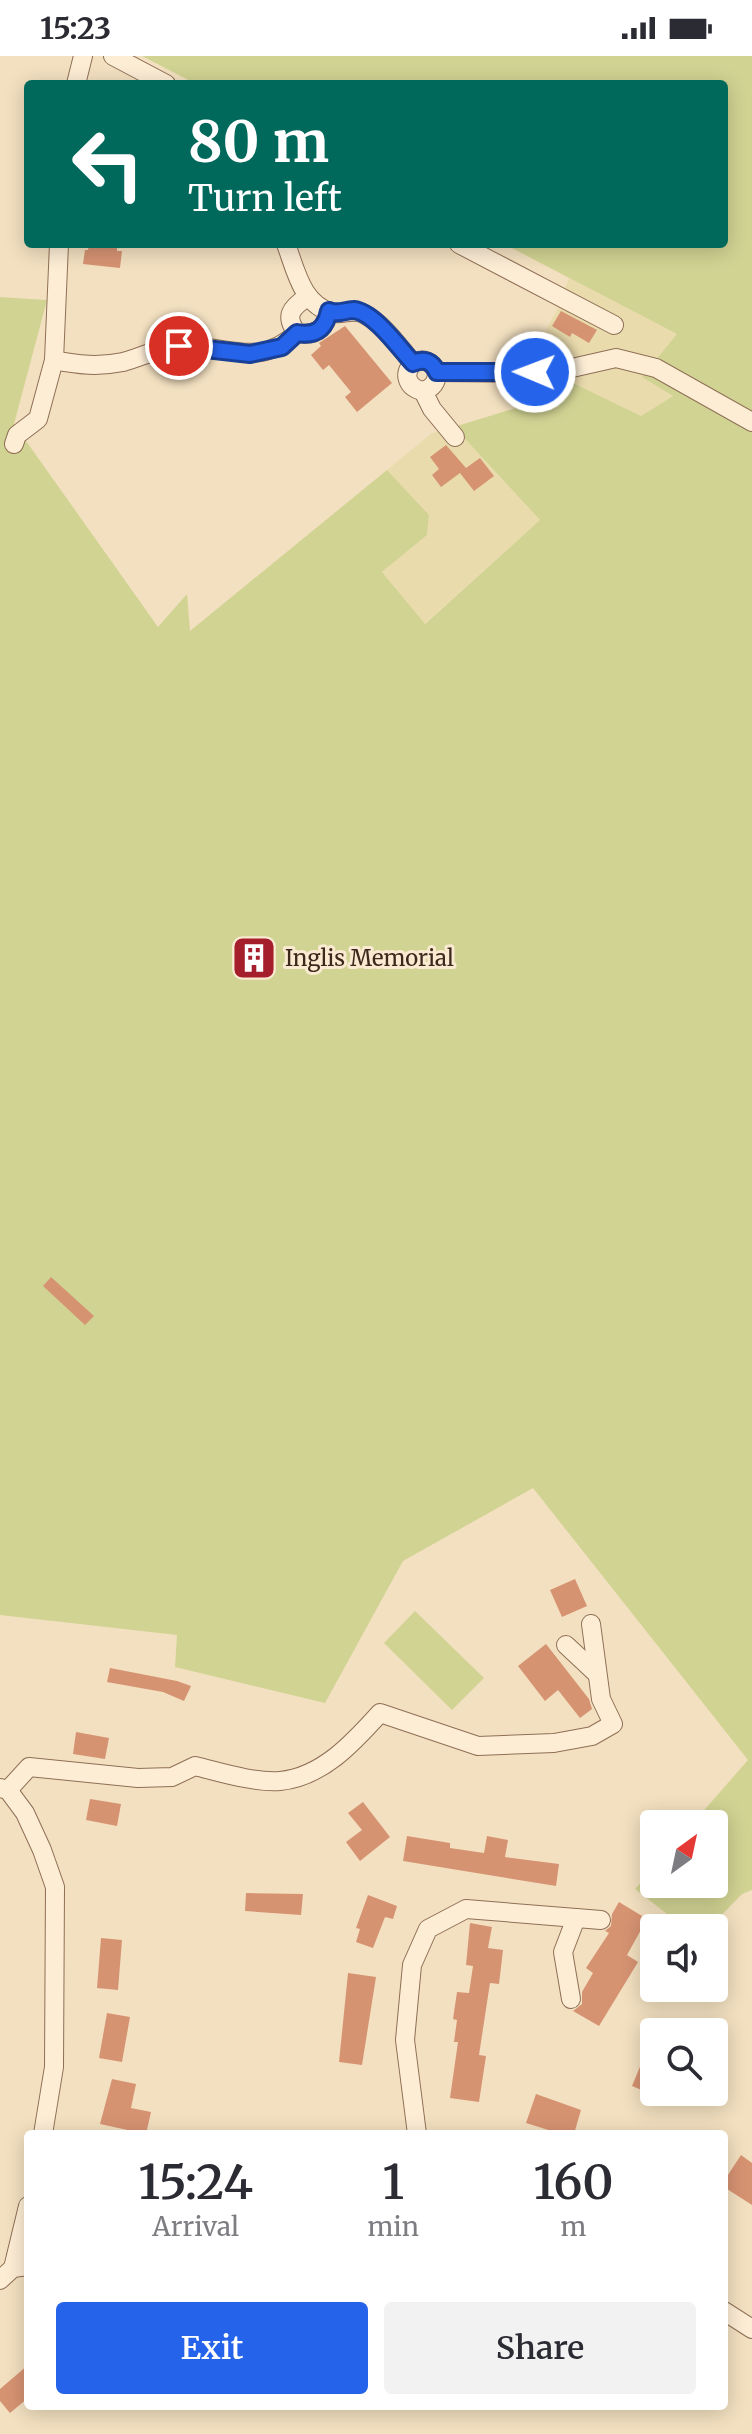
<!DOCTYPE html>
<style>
body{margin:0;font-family:Merriweather,serif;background:#f2f2f3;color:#2b2b33;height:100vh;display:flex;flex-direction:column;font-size:30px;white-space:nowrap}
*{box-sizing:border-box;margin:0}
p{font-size:26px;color:#7c7c81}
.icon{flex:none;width:44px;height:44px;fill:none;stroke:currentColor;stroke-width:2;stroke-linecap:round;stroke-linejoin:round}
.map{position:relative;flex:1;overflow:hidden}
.panel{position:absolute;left:24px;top:2074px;width:704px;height:280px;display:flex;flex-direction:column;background:#fff;border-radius:8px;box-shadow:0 4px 20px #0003}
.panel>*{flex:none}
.top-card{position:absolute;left:24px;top:24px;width:704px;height:168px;border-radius:8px;box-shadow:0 4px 20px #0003;background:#00695c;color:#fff;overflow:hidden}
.needle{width:52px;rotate:33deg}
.buttons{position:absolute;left:640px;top:1754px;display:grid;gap:16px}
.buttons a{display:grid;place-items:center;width:88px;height:88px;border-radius:8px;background:#fff;box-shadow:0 4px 20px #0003;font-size:40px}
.pin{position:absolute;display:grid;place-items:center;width:68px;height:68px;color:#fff;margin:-34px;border:4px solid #fff;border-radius:50%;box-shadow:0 2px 8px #0007}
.me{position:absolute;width:88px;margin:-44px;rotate:271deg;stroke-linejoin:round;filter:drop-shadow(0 0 6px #0008)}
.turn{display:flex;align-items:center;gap:28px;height:168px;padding:0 32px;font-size:36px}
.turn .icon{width:104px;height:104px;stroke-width:2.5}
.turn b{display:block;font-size:56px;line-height:68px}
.eta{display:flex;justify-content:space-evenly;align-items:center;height:136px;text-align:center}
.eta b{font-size:48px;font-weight:600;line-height:56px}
.cta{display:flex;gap:16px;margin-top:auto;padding:16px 32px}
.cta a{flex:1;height:92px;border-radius:8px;background:#2563eb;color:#fff;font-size:32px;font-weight:600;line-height:92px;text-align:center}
.cta a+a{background:#f2f2f3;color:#2b2b33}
.status{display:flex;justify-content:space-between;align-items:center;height:56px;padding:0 40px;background:#fff;direction:ltr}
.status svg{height:22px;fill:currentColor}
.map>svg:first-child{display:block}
.farmland{fill:#eadbad}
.green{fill:#d1d393}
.building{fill:#d69372}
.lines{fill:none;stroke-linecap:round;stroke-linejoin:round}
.minor-casing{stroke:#8f6f56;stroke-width:20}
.minor{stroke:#fdedd5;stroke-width:18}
.route-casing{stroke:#184099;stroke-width:20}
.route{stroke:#2563eb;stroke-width:14}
.labels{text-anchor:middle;stroke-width:6;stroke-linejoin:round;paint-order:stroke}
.poi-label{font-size:22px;fill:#3d291c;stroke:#f9ead1;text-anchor:start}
</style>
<div class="status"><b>15:23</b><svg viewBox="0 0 49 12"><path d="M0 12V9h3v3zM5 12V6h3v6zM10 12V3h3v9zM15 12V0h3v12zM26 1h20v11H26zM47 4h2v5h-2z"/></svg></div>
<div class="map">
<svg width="752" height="2378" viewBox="0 0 752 2378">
<rect width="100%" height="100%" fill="#f3e0c0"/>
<g class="farmland">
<path d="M569,222L677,278L674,339L641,360L571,326L529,348L525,312L559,250Z"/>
<path d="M454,371L540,464L424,568L382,516L427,479L429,459L387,414L432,377Z"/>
</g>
<g class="green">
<path d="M142,0H752V1834L742,1838L709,1872H685L635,1833L654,1812V1828H714V1768H692L748,1704L533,1432L403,1505L325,1647L175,1611L177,1579L0,1559V241L47,244L14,368L158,571L187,538L190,575L387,414L429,459L427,479L382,516L425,568L540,464L454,371L529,348L571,326L641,360L673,340L642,321L677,278L504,188H724V28H196Z"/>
<path d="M415,1555L484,1622L452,1654L384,1587Z"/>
</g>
<g class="building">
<path d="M89,188H117V195H122L120,212L83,208L85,194H88Z"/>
<path d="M561,255L597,274L589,287L572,277L570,281L552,270Z"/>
<path d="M345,270L392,327L357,356L345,341L351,336L329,309L323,314L311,299L321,290L319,287Z"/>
<path d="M446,389L466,412L480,402L494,420L474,435L460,417L441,431L432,419L439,413L430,401Z"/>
<path d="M51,1221L94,1260L85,1269L43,1230Z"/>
<path d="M575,1523L587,1550L562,1561L550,1534Z"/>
<path d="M546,1588L589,1643L592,1653L580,1662L558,1634L545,1645L518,1610Z"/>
<path d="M110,1612L177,1625L191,1630L184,1645L163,1636L107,1626Z"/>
<path d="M76,1676L109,1682L105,1703L73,1698Z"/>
<path d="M90,1743L121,1748L117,1770L86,1764Z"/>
<path d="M363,1746L390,1781L360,1805L346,1786L362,1774L348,1757Z"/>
<path d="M407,1780L450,1787V1792L484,1797L487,1780L508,1784L505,1801L559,1808L556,1830L403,1805Z"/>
<path d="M246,1837L303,1838L301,1859L245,1855Z"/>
<path d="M368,1839L397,1850L393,1863L385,1861L373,1892L356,1886L360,1873L356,1872Z"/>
<path d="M619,1846L647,1863L627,1899L638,1906L599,1970L573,1955L582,1948V1936L593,1917L586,1912L609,1877L605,1875L611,1870L612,1858Z"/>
<path d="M470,1867L492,1871L488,1892L503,1894L499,1928L490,1927L479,1999L486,2000L479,2046L450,2042L458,1986H454L457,1964L453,1963L457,1936L469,1937L473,1910L466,1909Z"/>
<path d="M101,1882L122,1884L118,1934L97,1932Z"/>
<path d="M348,1917L376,1921L362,2009L339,2006Z"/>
<path d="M107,1957L130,1961L122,2006L99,2002Z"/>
<path d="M654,1977V2039L632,2030Z"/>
<path d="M112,2023L136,2028L131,2052L151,2056L146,2078L100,2068Z"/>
<path d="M536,2038L581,2054L574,2078H561L526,2067Z"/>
<path d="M741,2099L752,2107V2149L724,2131V2125Z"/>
<path d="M28,2309V2342L10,2357L0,2345V2333Z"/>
</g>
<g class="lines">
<g class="minor-casing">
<g id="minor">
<path d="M113,0L166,28"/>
<path d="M76,28L83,0"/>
<path d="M286,188C296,215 302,249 333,257C344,259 353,252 364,258C384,268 399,291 413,307C423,302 432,305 437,316L550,317L616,302L656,312L752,366"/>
<path d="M459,188L614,269"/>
<path d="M297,277C284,260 291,252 307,241"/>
<path d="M54,304C78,309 99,311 123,306C141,301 158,292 177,291C223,286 256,315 297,277C315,280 325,274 329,255"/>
<path d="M413,307C402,319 408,332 423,335"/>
<path d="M437,316C437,326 433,332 423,335L432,353L455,381"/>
<path d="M14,388L17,379L38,363L54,304L59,188"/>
<path d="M566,1589L597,1618"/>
<path d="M0,1732L8,1734L25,1757L42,1794L55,1831L54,2011L43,2078"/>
<path d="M8,1734L29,1711L138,1722L172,1721L195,1710C220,1716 254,1727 280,1725C322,1721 353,1687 380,1657L478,1690L554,1687L592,1680L613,1668L601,1643L591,1568"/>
<path d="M571,1943L563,1896L576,1862"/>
<path d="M417,2078L405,1984L412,1909L428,1873L466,1853L601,1864"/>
<path d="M13,2212L28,2150"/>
<path d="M0,2224L13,2212L28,2210"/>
<path d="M724,2255L752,2273"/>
</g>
</g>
<use href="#minor" class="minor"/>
</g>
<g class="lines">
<g class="route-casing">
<path id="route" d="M179,290L250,298L282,291L297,277C315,280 325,274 329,255C339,259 344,254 354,254C374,256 400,293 413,307C424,302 432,305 437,316H535"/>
</g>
<use href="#route" class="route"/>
</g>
<defs>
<g id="building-square" transform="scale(2.3)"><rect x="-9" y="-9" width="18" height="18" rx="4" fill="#a51e2b" stroke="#f9ead1"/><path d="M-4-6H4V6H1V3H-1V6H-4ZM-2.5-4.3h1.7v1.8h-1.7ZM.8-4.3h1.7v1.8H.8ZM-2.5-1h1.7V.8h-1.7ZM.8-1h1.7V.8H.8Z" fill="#fff"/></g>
</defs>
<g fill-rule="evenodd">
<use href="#building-square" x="254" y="902"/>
</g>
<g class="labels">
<g class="poi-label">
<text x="285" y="910">Inglis Memorial</text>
</g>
</g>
</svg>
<div class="buttons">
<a><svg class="needle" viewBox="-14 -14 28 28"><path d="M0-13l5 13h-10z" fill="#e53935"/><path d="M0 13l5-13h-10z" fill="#7c7c81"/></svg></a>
<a><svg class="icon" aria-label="sound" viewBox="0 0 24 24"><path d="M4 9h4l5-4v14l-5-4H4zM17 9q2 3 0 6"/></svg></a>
<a><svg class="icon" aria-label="search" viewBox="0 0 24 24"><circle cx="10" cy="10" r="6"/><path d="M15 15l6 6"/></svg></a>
</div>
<div class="pin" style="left:179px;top:290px;background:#d93025"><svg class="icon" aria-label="arrive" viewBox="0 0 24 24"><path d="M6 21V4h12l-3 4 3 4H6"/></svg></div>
<svg class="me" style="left:535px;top:316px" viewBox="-20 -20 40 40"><circle r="17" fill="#2563eb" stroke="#fff" stroke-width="3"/><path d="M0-11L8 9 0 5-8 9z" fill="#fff"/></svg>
<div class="top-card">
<div class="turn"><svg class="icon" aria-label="left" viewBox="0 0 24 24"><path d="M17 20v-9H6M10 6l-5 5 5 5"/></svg><div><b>80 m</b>Turn left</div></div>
</div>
<section class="panel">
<div class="eta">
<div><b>15:24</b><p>Arrival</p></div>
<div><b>1</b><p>min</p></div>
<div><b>160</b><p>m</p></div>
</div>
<div class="cta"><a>Exit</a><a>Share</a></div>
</section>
</div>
